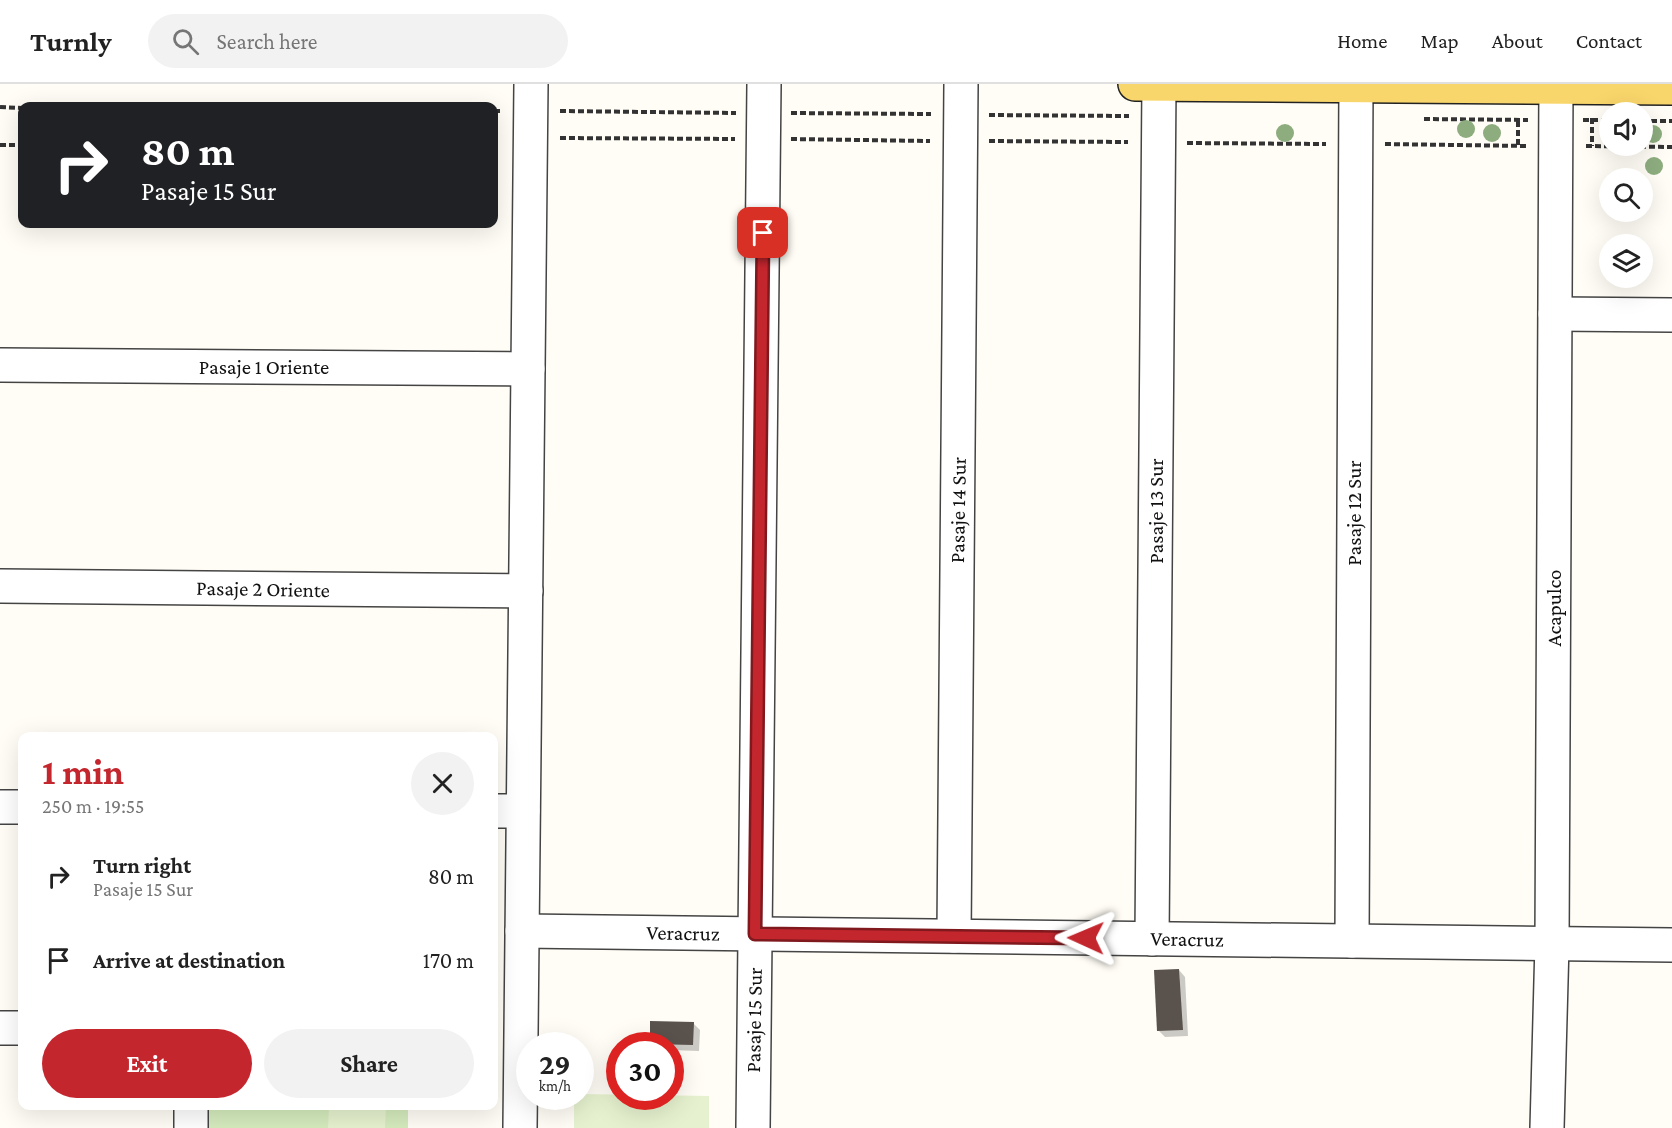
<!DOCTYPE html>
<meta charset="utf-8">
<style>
body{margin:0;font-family:"Crimson Pro",serif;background:#f2f2f2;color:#222;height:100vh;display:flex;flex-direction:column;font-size:22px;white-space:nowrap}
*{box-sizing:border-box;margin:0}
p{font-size:20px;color:#767676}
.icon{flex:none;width:33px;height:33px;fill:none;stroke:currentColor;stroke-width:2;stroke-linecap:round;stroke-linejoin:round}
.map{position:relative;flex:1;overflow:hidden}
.side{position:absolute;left:18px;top:648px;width:480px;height:378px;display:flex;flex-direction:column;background:#fff;border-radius:12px;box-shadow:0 6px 24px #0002}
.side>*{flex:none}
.hud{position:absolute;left:18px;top:18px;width:480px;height:126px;border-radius:12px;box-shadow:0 6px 24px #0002;background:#202124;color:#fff;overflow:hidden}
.tools{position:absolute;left:1599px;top:18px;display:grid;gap:12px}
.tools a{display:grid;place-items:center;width:54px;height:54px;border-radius:50%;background:#fff;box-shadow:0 6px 24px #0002;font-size:30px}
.speed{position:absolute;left:516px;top:948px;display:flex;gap:12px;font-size:30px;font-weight:700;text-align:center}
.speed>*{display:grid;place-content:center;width:78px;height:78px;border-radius:50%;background:#fff;box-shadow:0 6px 24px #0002;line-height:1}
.speed small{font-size:15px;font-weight:400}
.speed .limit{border:9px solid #d22;background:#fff;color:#111}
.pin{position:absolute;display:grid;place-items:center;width:51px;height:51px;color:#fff;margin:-26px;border-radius:12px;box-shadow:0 3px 9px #0006}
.me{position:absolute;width:66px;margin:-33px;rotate:271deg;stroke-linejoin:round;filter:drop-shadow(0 0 4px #0008)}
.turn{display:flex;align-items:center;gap:21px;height:126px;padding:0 24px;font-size:27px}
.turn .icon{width:78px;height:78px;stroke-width:2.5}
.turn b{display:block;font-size:42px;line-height:51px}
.round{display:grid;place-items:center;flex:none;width:63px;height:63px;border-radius:32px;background:#f2f2f2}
.summary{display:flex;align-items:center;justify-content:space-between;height:102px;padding:0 24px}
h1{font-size:36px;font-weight:700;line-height:45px;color:#c4262e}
.cta{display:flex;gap:12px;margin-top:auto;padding:12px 24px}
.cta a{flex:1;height:69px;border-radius:36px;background:#c4262e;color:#fff;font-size:24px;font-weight:700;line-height:69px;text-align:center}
.cta a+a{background:#f2f2f2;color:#222}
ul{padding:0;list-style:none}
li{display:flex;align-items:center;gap:18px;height:84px;padding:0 24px}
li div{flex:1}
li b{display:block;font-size:22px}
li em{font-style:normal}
header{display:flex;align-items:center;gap:36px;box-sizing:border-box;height:84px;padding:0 30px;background:#fff;border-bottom:2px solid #e0e0e0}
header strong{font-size:28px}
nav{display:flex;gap:33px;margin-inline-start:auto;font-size:21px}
.search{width:420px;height:54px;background:#f2f2f2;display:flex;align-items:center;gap:15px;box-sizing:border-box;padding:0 21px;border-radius:33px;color:#767676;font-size:22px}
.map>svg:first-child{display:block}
.green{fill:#d5ebbd}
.pitch{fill:#e6f2cf}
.shadow{fill:#0003}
.building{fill:#5a524d}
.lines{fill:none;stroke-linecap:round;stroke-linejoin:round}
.minor-casing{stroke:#444;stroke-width:36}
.major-casing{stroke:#222;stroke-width:36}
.path{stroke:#333;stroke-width:4;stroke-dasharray:6 3;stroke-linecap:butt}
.minor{stroke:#fff;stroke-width:33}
.major{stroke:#f9d66b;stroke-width:33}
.tree{fill:#8dad7f}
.route-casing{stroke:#7f191e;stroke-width:15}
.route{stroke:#c4262e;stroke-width:10}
.labels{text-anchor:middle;stroke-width:6;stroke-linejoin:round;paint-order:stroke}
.street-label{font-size:21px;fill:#111;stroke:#fff}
</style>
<header>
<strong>Turnly</strong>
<div class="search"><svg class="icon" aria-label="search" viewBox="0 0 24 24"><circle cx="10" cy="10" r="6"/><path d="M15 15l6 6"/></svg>Search here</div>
<nav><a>Home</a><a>Map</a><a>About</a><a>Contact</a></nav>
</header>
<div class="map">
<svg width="1672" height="1044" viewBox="0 0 1672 1044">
<rect width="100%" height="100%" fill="#fffdf5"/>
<rect class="green" x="207" y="1022" width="201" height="22"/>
<g class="pitch">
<path d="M581,1010L709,1012V1044H574V1013Z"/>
<path d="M329,1022H386L385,1044H328Z"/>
</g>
<g class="shadow">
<path d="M1179,886L1185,893L1188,952L1165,953L1158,946Z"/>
<path d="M693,939L700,946L699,967L670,966V962L651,960Z"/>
</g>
<g class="building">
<path d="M1179,885L1183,946L1157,947L1154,886Z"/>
<path d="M650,937L694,938L693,961L650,960Z"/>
</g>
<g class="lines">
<g class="minor-casing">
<g id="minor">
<path d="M1555,230L1672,231"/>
<path d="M0,281L528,285"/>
<path d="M0,502L526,507"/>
<path d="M0,723H22"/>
<path d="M494,727H523"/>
<path d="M522,847L1672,861"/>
<path d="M954,852L961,0"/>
<path d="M1152,855L1159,0"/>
<path d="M1352,857L1356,0"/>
<path d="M0,944H22"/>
<path d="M191,1044V1022"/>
<path d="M520,1044L531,0"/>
<path d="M753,1044L764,0"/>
<path d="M1547,1044L1552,860L1556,0"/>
</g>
</g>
<g class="major-casing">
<path id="major" d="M1135,0L1672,4"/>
</g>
<g class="path">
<path d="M0,23L22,24"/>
<path d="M494,27H502"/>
<path d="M560,27L736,29"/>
<path d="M791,29L931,30"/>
<path d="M989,31L1129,32"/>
<path d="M1592,34V62"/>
<path d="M1424,35L1528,36"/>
<path d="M1583,36H1610"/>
<path d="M1642,37H1672"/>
<path d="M560,54L735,55"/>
<path d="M791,55L930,57"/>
<path d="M989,57L1128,58"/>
<path d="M1187,59L1326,60"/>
<path d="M1385,60L1527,62"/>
<path d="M0,61H22"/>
<path d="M1518,61V34"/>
<path d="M1586,62L1672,63"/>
</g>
<use href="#minor" class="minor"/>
<use href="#major" class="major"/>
</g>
<g class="tree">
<circle cx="1466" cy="45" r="9"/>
<circle cx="1285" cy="49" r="9"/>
<circle cx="1492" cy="49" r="9"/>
<circle cx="1653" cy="50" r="9"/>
<circle cx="1654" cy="82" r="9"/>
</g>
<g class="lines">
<g class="route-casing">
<path id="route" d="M763,149L755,850L1086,854"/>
</g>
<use href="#route" class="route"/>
</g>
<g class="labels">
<g class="street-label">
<text x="264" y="290">Pasaje 1 Oriente</text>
<text transform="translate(958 426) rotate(-89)" y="7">Pasaje 14 Sur</text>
<text transform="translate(1156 427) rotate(-90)" y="7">Pasaje 13 Sur</text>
<text transform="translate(1354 429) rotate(-90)" y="7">Pasaje 12 Sur</text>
<text transform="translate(263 505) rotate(1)" y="7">Pasaje 2 Oriente</text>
<text transform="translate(1554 524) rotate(-90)" y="7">Acapulco</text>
<text transform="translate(683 849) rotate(1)" y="7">Veracruz</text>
<text transform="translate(1187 855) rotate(1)" y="7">Veracruz</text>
<text transform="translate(754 936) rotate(-89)" y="7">Pasaje 15 Sur</text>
</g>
</g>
</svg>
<div class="tools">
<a><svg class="icon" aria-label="sound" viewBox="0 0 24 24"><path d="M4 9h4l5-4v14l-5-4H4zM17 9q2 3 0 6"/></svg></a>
<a><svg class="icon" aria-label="search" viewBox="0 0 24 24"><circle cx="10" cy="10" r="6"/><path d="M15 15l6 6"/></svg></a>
<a><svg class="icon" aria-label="layers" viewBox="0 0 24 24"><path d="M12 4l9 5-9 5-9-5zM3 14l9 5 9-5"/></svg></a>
</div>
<div class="speed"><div>29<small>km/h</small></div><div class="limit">30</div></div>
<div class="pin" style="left:763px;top:149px;background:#d93025"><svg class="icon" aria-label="arrive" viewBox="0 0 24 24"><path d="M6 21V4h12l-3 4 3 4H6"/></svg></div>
<svg class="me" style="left:1086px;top:854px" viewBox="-20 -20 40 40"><path d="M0-17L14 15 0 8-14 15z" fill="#c4262e" stroke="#fff" stroke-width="4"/></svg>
<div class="hud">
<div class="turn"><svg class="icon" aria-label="right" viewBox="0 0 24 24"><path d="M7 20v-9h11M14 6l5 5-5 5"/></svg><div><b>80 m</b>Pasaje 15 Sur</div></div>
</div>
<section class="side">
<div class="summary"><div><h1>1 min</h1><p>250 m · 19:55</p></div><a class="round"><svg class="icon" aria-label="close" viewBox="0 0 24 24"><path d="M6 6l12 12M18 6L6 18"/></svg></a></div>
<ul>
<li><svg class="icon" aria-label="right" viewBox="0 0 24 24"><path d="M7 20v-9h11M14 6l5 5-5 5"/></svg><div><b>Turn right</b><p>Pasaje 15 Sur</p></div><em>80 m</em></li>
<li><svg class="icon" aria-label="arrive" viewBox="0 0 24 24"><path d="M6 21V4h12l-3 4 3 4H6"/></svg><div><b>Arrive at destination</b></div><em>170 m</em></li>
</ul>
<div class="cta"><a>Exit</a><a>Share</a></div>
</section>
</div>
